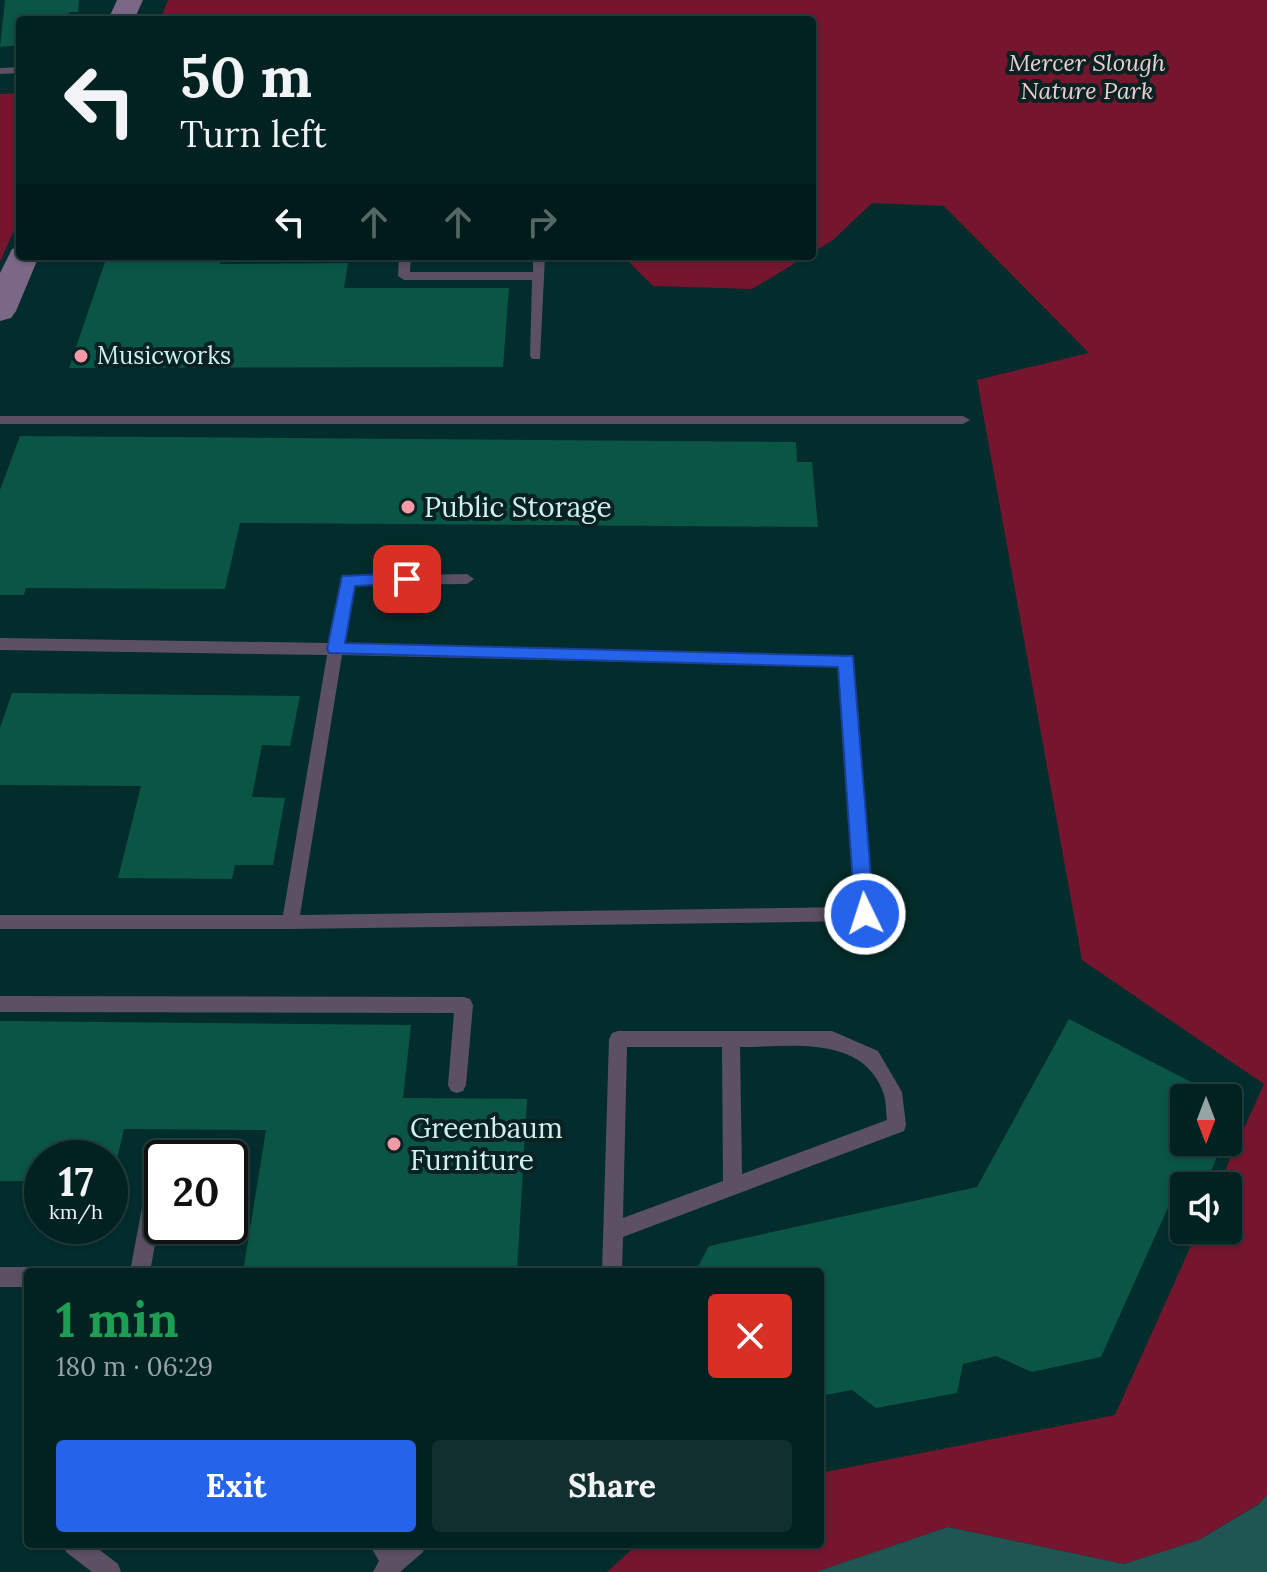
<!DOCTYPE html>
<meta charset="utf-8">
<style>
body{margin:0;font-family:Lora,serif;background:#102f2e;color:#f1f3f6;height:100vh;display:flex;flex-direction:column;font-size:30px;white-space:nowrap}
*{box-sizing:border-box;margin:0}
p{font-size:26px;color:#96a4a5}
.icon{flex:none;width:44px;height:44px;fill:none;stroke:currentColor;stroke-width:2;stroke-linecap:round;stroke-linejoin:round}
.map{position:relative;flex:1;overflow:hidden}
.sheet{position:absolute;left:24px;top:1268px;width:800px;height:280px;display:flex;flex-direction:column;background:#022221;border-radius:8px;box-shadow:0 2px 6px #0004,0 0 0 2px #233f3f}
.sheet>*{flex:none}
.banner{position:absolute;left:16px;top:16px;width:800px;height:244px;border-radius:8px;box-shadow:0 2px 6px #0004,0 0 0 2px #233f3f;background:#022221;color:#f1f3f6;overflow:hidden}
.needle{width:52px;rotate:180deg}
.controls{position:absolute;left:1170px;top:1084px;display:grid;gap:16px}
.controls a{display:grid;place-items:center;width:72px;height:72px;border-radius:8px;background:#022221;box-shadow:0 2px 6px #0004,0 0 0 2px #233f3f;font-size:40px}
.speed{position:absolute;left:24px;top:1140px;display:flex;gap:16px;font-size:40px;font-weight:700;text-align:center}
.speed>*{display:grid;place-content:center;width:104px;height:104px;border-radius:50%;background:#022221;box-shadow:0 2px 6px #0004,0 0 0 2px #233f3f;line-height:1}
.speed small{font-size:20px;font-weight:400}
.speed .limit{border:4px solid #111;border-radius:12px;background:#fff;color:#111}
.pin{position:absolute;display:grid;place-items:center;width:68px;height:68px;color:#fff;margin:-34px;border-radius:16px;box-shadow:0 4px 12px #0006}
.me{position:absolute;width:88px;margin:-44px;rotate:356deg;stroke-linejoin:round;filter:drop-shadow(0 0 6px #0008)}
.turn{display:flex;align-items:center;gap:28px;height:168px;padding:0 32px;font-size:36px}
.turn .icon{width:104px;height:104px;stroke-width:2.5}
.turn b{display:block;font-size:56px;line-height:68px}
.lanes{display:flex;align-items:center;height:76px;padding:0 32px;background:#0003;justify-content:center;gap:40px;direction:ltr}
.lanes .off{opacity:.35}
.round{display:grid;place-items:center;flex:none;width:84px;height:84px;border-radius:8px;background:#102f2e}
.overview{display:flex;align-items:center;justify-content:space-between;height:136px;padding:0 32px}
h1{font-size:48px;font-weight:700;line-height:60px;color:#1e9e55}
.primary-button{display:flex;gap:16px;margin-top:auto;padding:16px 32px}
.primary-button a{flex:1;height:92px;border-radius:8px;background:#2563eb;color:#fff;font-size:32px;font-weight:700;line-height:92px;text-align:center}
.primary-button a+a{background:#102f2e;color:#f1f3f6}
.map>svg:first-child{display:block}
.green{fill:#75162e}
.water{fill:#1f5654}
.building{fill:#0b5544}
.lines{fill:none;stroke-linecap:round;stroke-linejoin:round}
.lane{fill:#5c5163;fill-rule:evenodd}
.secondary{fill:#7a6886;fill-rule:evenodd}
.route{fill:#2563eb;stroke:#184099;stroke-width:2}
.poi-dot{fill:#f49aa5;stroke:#0a2121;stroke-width:3}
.labels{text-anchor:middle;stroke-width:8;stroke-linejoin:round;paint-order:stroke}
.far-park-label{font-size:24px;font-style:italic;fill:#ebcdcf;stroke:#0a2121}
.far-poi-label{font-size:24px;fill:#cef2ef;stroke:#0a2121;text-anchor:start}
.poi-label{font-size:28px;fill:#cef2ef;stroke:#0a2121;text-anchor:start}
</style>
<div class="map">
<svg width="1267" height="1572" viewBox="0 0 1267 1572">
<rect width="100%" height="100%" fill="#032d2c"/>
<g class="green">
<path d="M168,0H1267V1495L1260,1503L1199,1540L1124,1564L948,1527L816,1572H607L638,1544H820V1473L1115,1415L1198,1230H1228V1186H1218L1264,1084L1082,960L977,380L1089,353L944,206L872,203L833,240L812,253V20H160Z"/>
<path d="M20,93V217L0,262V94Z"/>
<path d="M623,256H807L752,289L653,286Z"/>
</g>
<path class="water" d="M1267,1495V1572H816L948,1527L1124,1564L1199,1540L1259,1504Z"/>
<g class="building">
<path d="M5,0H79L78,12H69L68,20H20V45L0,47Z"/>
<path d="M107,256H222L220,264L348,263L344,288H509L503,367L69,368Z"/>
<path d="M20,436L796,442L797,462H812L818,527L240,523L225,589L26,588L24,595H0V490Z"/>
<path d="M12,693L300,696L290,746L262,745L252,797L285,798L273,865H235L232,879L118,878L141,786L0,785V728Z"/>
<path d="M1069,1019L1222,1098H1184V1142H1223L1205,1186H1184V1202L1170,1203L1101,1357L1032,1372L996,1356L963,1364L957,1393L876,1408L852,1390L820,1396V1272H695L709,1246L977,1187Z"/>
<path d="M0,1021L411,1025L403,1098L527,1099L517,1272H243L266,1130L124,1129L111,1185L110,1158H42V1181H0Z"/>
</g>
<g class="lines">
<g class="lane">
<path d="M20,67V73L0,74V68Z"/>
<path d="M399,256H411L410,272H533V256H545L540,359H532L530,356L532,280H404L398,276Z"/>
<path d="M0,416H963L970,420L963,424H0Z"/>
<path d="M467,574L474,579L467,584L353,585L343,644L852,657L873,914L871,919L865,921L290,929H0V915H283L327,655L0,650V638L329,643L342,576ZM342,655L840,667L856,907L300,915Z"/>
<path d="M0,996L464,997L470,999L473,1005L466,1085L463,1091L457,1093L451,1091L448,1085L454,1013L0,1012Z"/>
<path d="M618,1031H832L878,1051L902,1092L906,1125L904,1131L623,1237L622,1272H602L609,1039L612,1033ZM627,1047H722L723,1181L623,1218ZM740,1047C790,1047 865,1034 884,1095C886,1102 886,1112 887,1120L742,1174Z"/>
<path d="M156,1177L162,1179V1206L150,1272H130L146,1186L149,1179Z"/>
<path d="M0,1267H28L36,1272H28V1287H0Z"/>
<path d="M63,1544H92L118,1564L121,1572H92L66,1552Z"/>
<path d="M369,1544H393L396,1547L399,1544H426L423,1552L400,1572H373L379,1561Z"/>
</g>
<g class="secondary">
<path d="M117,0H143L134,20H108Z"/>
<path d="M20,247V256H39L16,311L11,318L0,321V273L12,249Z"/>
</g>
</g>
<path class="route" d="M407,573L413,575V583L355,586L345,643L853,656L874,914L871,920H858L855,914L838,667L329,653L327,649L342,576Z"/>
<g class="poi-dot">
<circle cx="81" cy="356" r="8"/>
<circle cx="408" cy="507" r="8"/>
<circle cx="394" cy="1144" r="8"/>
</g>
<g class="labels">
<g class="far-park-label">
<text x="1087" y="71">Mercer Slough<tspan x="1087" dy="28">Nature Park</tspan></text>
</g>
<g class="far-poi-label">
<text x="97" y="364">Musicworks</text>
</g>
<g class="poi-label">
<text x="424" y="517">Public Storage</text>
<text x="410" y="1138">Greenbaum<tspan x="410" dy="32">Furniture</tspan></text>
</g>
</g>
</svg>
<div class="controls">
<a><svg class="needle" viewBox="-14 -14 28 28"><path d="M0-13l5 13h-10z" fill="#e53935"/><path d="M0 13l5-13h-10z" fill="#96a4a5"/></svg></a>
<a><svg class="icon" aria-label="sound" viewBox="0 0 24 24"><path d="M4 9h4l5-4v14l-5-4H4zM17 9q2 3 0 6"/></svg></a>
</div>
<div class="speed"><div>17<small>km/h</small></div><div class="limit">20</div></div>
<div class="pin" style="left:407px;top:579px;background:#d93025"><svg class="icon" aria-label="arrive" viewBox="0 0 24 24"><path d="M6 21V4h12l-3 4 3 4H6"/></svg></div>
<svg class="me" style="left:865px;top:914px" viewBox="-20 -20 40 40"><circle r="17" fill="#2563eb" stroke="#fff" stroke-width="3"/><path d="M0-11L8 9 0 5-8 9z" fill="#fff"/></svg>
<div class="banner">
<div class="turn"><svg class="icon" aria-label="left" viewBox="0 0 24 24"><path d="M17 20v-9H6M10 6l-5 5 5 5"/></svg><div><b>50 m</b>Turn left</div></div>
<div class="lanes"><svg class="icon" aria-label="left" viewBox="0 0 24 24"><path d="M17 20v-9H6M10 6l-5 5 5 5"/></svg><svg class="icon off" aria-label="ahead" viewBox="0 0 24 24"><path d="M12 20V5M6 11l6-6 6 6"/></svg><svg class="icon off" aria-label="ahead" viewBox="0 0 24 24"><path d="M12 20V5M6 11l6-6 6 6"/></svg><svg class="icon off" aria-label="right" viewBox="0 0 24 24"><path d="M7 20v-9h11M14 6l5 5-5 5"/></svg></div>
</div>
<section class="sheet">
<div class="overview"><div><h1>1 min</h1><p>180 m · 06:29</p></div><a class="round" style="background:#d93025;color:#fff"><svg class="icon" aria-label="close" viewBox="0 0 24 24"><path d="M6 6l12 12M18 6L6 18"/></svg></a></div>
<div class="primary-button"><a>Exit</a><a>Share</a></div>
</section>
</div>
